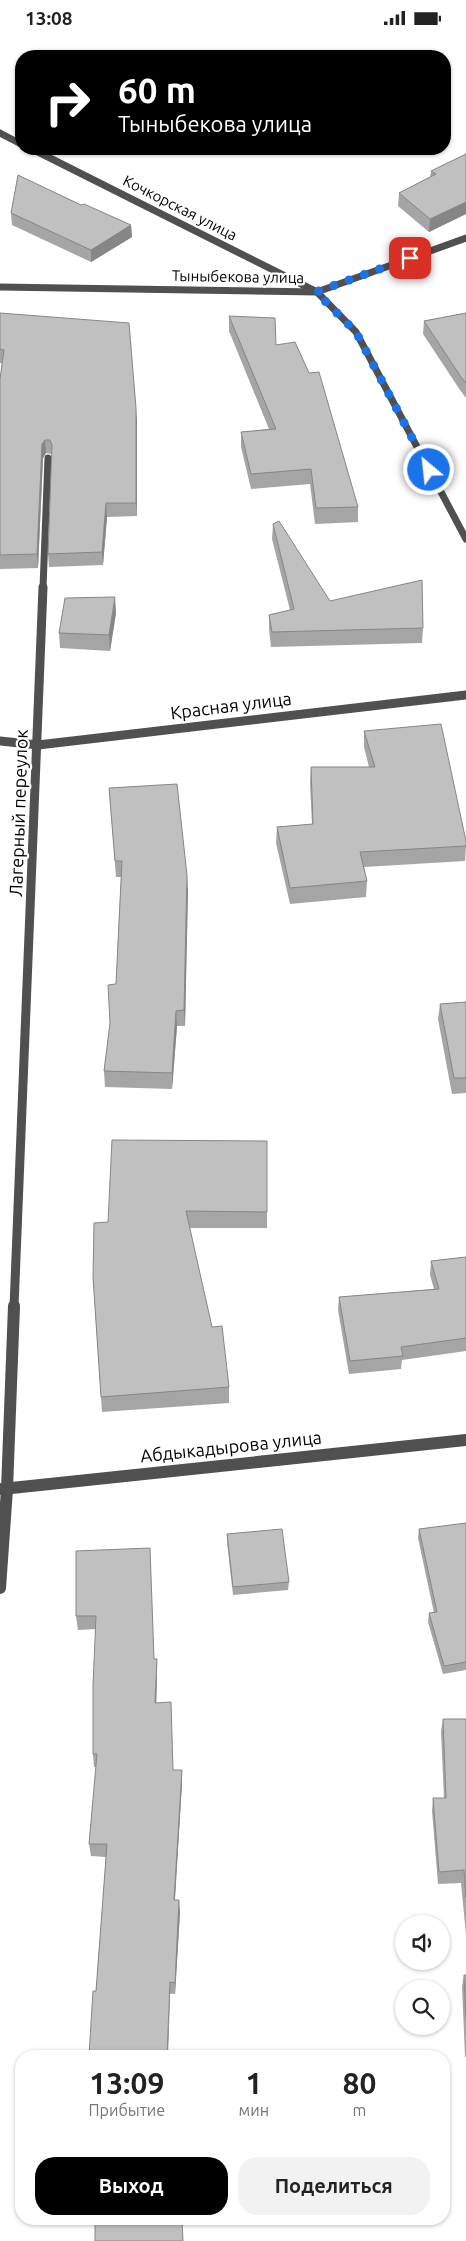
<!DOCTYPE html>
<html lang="ru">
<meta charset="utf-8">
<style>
body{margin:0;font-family:Ubuntu,sans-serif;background:#f2f2f2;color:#222;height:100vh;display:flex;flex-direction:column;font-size:19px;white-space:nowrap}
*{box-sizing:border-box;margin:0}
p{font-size:16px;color:#767676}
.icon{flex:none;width:28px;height:28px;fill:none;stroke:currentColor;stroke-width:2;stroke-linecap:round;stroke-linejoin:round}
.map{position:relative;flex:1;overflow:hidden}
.side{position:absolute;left:15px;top:2015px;width:435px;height:175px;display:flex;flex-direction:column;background:#fff;border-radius:20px;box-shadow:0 1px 4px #0004}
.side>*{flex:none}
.banner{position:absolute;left:15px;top:15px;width:436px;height:105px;border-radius:20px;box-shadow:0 1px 4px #0004;background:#000;color:#fff;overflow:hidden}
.fabs{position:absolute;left:395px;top:1880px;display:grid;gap:10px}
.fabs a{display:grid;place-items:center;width:55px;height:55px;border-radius:50%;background:#fff;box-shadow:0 1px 4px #0004;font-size:25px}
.pin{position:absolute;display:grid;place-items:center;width:42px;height:42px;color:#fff;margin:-21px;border-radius:10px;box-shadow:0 2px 8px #0006}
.me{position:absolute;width:55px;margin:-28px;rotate:332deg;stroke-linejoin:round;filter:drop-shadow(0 0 4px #0008)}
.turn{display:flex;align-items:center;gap:18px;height:105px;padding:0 20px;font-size:22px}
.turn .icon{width:65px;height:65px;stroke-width:2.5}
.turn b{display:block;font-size:35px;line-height:42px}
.eta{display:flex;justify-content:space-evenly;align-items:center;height:85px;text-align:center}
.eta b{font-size:30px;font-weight:600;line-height:35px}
.button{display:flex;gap:10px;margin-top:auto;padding:10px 20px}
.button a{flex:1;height:58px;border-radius:20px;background:#000;color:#fff;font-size:20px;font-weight:600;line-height:58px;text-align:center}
.button a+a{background:#f2f2f2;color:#222}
.status{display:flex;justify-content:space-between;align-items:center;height:35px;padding:0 25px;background:#fff;direction:ltr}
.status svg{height:14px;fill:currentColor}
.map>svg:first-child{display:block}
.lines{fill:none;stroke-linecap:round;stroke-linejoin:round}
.minor-far2{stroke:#505050;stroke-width:7}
.minor-far1{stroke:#505050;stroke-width:9}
.minor{stroke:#505050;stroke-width:12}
.wall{fill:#a5a5a5}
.shaded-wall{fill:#868686}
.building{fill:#c0c0c0;stroke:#868686}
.route{stroke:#1a73e8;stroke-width:9;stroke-dasharray:0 16.2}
.labels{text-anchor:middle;stroke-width:4.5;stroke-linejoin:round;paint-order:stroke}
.far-street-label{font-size:15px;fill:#000;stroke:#fff}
.street-label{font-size:18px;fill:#000;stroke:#fff}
</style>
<div class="status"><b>13:08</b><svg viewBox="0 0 49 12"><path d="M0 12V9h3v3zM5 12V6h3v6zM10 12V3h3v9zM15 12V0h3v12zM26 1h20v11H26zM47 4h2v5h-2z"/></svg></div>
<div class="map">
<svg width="466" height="2206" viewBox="0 0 466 2206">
<rect width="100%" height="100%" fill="#fff"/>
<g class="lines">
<g class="minor-far2">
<path d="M0,98L21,109"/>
<path d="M32,114L317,257L356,297L466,504"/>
<path d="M0,252L317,257L466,203"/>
<path d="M43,553L48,423"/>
</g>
<g class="minor-far1">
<path d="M0,706L38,710L466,660"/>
<path d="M14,1272L43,552"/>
</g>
<g class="minor">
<path d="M2,1454L466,1405"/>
<path d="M0,1553L7,1454L14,1271"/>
</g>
</g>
<g class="wall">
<path d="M466,119V179L429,197L398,171L399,158L430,142L431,136Z"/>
<path d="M81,170L131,190L132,202L91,227L12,190L11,178Z"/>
<path d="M0,278L136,373L137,481L107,482L103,530L49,532L48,519L52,420L51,419L46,418L43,423L38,533L0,534V344L2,328H0Z"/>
<path d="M466,278V363L460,355L423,299L424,286Z"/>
<path d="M229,281L276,310L358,472V487L315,489L310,449L251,454L241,412V397L269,394L229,296Z"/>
<path d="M273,489L330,566L423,593L422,608L271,612L269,594V580L290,575L272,504Z"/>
<path d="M116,578L110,616L60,613L59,598Z"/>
<path d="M364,696L466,811L465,826L364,832L367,846L366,862L290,869L276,808L277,792L312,789L310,748L311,732H369L364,712Z"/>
<path d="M109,753L188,855L185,991H177L172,1054L105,1052L104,1036L116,949L121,842H116Z"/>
<path d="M466,967V1058L452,1059L438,984L440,969Z"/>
<path d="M267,1106V1193H189L212,1292L229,1352V1368L102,1377L93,1242L108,1187Z"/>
<path d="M466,1222V1316L402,1325L401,1334L349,1339L338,1275L339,1262L434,1254L430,1240L431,1226Z"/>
<path d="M466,1488V1635L443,1639L428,1587L429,1578H434L418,1503L419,1494Z"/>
<path d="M227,1499L289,1547L288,1555L233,1560L227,1507Z"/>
<path d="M76,1516L154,1624H157V1638L156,1668L173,1735H182V1748L175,1865L180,1877L175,1959L96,1956L106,1822L91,1821L89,1809L96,1732H94L93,1719L96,1594L78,1595L76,1581Z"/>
<path d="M443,1684H466V1900L461,1848L438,1849L432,1776L433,1763H444L441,1697Z"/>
<path d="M464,1940H466V2022H465L462,1951Z"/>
</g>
<g class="shaded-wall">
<path d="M466,167V179L429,197L430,184Z"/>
<path d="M131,190L132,202L91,227V215Z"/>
<path d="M136,373L137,386V481L136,468Z"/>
<path d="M45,405L46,418L43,423L38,533L37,519L42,409Z"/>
<path d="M106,468L107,482L103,530L102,517Z"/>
<path d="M115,562L116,578L110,616L109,600Z"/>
<path d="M187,840L188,855L185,991L184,975Z"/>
<path d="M176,976L177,991L172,1054V1038Z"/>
<path d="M157,1624V1638L156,1681L155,1668Z"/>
<path d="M182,1735V1748L174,1877V1865Z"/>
<path d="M179,1865L180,1877L175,1959V1948Z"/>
<path d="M170,1947V1959L168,2021H167Z"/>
</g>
<g class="building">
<path d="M466,119V167L430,184L399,158L436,139L431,136Z"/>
<path d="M18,140L81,170L84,169L131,190L91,215L11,178Z"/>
<path d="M0,278L129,288L136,373V468H106L102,517L48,519L52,410L50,405H45L42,409L37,519L0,520V344L4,315L0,314Z"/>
<path d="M466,278V348L461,342L424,286Z"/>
<path d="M229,281L275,283L276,310L295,307L309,338L319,337L358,472L316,473L311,434L251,439L241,397L276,394Z"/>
<path d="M279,486L330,566L422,545L423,593L272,597L269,580L294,574L273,489Z"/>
<path d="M115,562L109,600L59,598L65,563Z"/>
<path d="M441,689L466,806V811L360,817L367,846L290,853L277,792L313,789L311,732H375L364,696Z"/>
<path d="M177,749L187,840L184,975L176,976L172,1038L104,1036L110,988L108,950L116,949L122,826H115L109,753Z"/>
<path d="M466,967V1043H454L440,969Z"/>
<path d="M112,1105L267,1106V1177L186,1176L212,1292L222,1291L229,1352L101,1362L93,1242L94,1188L108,1187Z"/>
<path d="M466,1222V1303L401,1312L403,1321L350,1326L339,1262L439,1254L431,1226Z"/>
<path d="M466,1488V1627L444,1631L429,1578L437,1577L419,1494Z"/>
<path d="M282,1494L289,1547L233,1552L227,1499Z"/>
<path d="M150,1513L154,1624H157L155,1668L171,1667L173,1735H182L174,1865H179L175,1948L170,1947L167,2021H89L93,1956H96L107,1809H89L97,1719H93V1650L96,1581H76V1516Z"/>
<path d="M443,1684H466V1863L464,1835L439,1837L433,1763H446Z"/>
<path d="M464,1940H466V1984Z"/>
<path d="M95,2184H182L183,2206H95Z"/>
</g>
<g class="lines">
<path class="route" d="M410,223L316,257L356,297L429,435"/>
</g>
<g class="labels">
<g class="far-street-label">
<text transform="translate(180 173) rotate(27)" y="5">Кочкорская улица</text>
<text transform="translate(238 242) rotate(1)" y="5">Тыныбекова улица</text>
</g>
<g class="street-label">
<text transform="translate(231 671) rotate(-7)" y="6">Красная улица</text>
<text transform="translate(19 778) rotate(-88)" y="6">Лагерный переулок</text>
<text transform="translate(231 1412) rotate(-6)" y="6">Абдыкадырова улица</text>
</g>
</g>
</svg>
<div class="fabs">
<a><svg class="icon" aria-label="sound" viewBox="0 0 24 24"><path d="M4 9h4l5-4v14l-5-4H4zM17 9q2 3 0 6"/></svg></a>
<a><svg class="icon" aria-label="search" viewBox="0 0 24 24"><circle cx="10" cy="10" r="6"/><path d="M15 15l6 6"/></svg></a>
</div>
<div class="pin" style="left:410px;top:223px;background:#d93025"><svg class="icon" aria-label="arrive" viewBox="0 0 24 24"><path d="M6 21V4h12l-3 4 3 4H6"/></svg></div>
<svg class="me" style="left:429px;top:435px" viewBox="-20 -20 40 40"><circle r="17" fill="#1a73e8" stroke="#fff" stroke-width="3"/><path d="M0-11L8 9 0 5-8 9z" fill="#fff"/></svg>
<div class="banner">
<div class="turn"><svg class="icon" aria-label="right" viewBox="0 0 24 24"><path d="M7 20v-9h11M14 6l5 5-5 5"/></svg><div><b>60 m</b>Тыныбекова улица</div></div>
</div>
<section class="side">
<div class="eta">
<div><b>13:09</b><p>Прибытие</p></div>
<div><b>1</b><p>мин</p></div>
<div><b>80</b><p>m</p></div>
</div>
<div class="button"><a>Выход</a><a>Поделиться</a></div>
</section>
</div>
